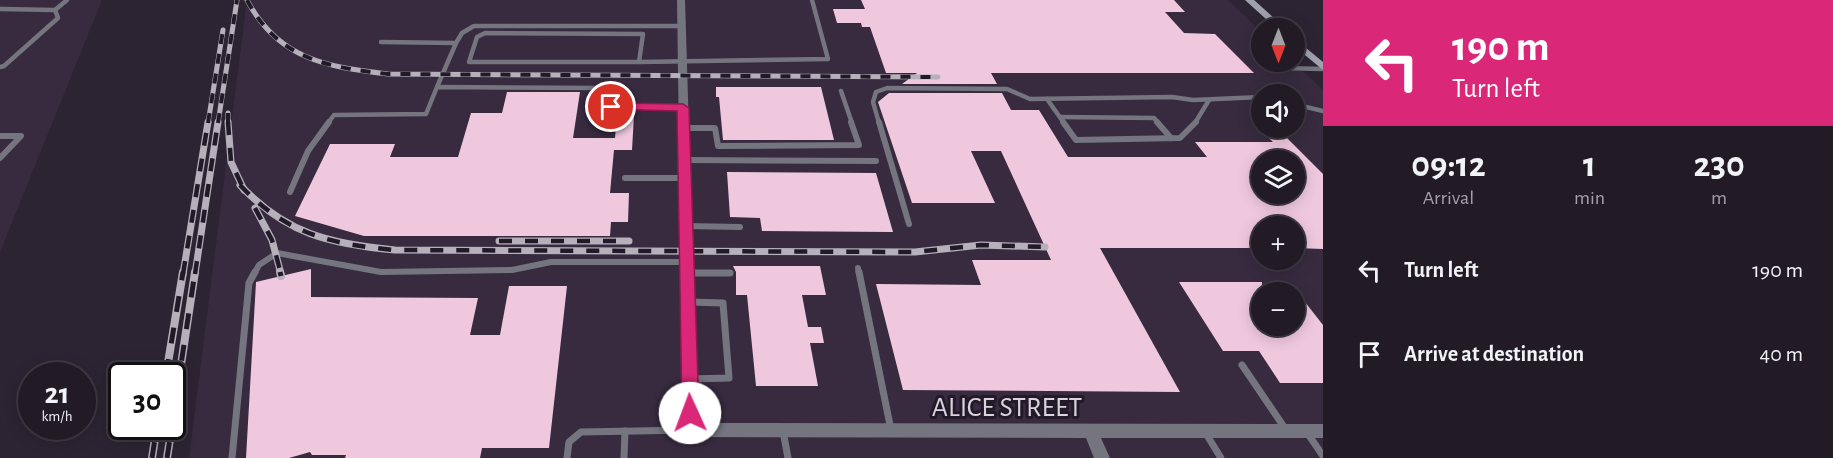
<!DOCTYPE html>
<meta charset="utf-8">
<style>
body{margin:0;font-family:"Alegreya Sans",sans-serif;background:#2e2832;color:#f1f3f6;height:100vh;display:flex;flex-direction:column;font-size:22px;white-space:nowrap}
*{box-sizing:border-box;margin:0}
p{font-size:20px;color:#a2a1a7}
.icon{flex:none;width:33px;height:33px;fill:none;stroke:currentColor;stroke-width:2;stroke-linecap:round;stroke-linejoin:round}
.map{position:relative;flex:1;overflow:hidden}
.sheet{display:flex;flex-direction:column;background:#221b26;width:510px}
.sheet>*{flex:none}
.top-card{background:#db2777;color:#fff;overflow:hidden}
.needle{width:39px;rotate:180deg}
.tools{position:absolute;left:1251px;top:18px;display:grid;gap:12px}
.tools a{display:grid;place-items:center;width:54px;height:54px;border-radius:50%;background:#221b26;box-shadow:0 3px 15px #0003,0 0 0 2px #3f3943;font-size:30px}
.speed{position:absolute;left:18px;top:362px;display:flex;gap:12px;font-size:30px;font-weight:700;text-align:center}
.speed>*{display:grid;place-content:center;width:78px;height:78px;border-radius:50%;background:#221b26;box-shadow:0 3px 15px #0003,0 0 0 2px #3f3943;line-height:1}
.speed small{font-size:15px;font-weight:400}
.speed .limit{border:3px solid #111;border-radius:9px;background:#fff;color:#111}
.pin{position:absolute;display:grid;place-items:center;width:51px;height:51px;color:#fff;margin:-26px;border:3px solid #fff;border-radius:50%;box-shadow:0 2px 6px #0007}
.me{position:absolute;width:66px;margin:-33px;rotate:358deg;stroke-linejoin:round;filter:drop-shadow(0 0 4px #0008)}
.turn{display:flex;align-items:center;gap:21px;height:126px;padding:0 30px;font-size:27px}
.turn .icon{width:78px;height:78px;stroke-width:2.5}
.turn b{display:block;font-size:42px;line-height:51px}
.eta{display:flex;justify-content:space-evenly;align-items:center;height:102px;text-align:center}
.eta b{font-size:36px;font-weight:600;line-height:42px}
ul{padding:0;list-style:none}
li{display:flex;align-items:center;gap:18px;height:84px;padding:0 30px}
li div{flex:1}
li b{display:block;font-size:22px}
li em{font-style:normal}
main{display:flex;flex:1;min-height:0}
.map>svg:first-child{display:block}
.built{fill:#382b40;fill-rule:evenodd}
.building{fill:#efc8de;fill-rule:evenodd}
.lines{fill:none;stroke-linecap:round;stroke-linejoin:round}
.service-far2{stroke:#74757e;stroke-width:4.5}
.service-far1{stroke:#74757e;stroke-width:6}
.service{stroke:#74757e;stroke-width:7}
.minor{fill:#74757e;fill-rule:evenodd}
.secondary{fill:#9fa1af;fill-rule:evenodd}
.rail-far2-casing{stroke:#b6b0bb;stroke-width:5}
.rail-far1-casing{stroke:#b6b0bb;stroke-width:7}
.rail-casing{stroke:#b6b0bb;stroke-width:8}
.rail-far2{stroke:#231a29;stroke-width:4;stroke-dasharray:10;stroke-linecap:butt}
.rail-far1{stroke:#231a29;stroke-width:4.5;stroke-dasharray:13;stroke-linecap:butt}
.rail{stroke:#231a29;stroke-width:5;stroke-dasharray:16;stroke-linecap:butt}
.route{fill:#db2777;stroke:#8e194d;stroke-width:1.5}
.labels{text-anchor:middle;stroke-width:6;stroke-linejoin:round;paint-order:stroke}
.near-street-label{font-size:28px;fill:#d9d3dd;stroke:#231a29}
</style>
<main>
<div class="map">
<svg width="1323" height="458" viewBox="0 0 1323 458">
<rect width="100%" height="100%" fill="#2d2433"/>
<g class="built">
<path d="M0,0H102L0,252Z"/>
<path d="M247,0H1228L1261,32L1262,62H1293L1323,90V458H189ZM1262,94H1294V128H1262ZM1262,160H1294V194H1262ZM1262,226H1294V260H1262ZM1262,292H1294V326H1262Z"/>
</g>
<g class="building">
<path d="M861,0H1174L1185,12H1165L1184,33L1215,34L1254,73H991L997,84H902L917,73H886L870,27H862L861,23H837L833,9H865Z"/>
<path d="M716,87H821L834,140H723L719,97H716Z"/>
<path d="M507,92H580L573,138H615L617,115H634L632,150H614L610,193H629L628,222H611L610,236H364L295,216L330,144H395L390,157H458L471,113H502Z"/>
<path d="M889,93H1002L1011,110H1039L1068,157H1207L1195,142H1273L1266,135H1284L1323,174V249L1294,248V226H1262V248H1100L1180,392L903,390L876,284L981,285L972,260H1051L1001,151H971L995,203H912L878,102ZM1262,160H1294V194H1262Z"/>
<path d="M727,172L876,173L893,232L762,231L760,218L730,217Z"/>
<path d="M733,266H820L826,295H802L808,327H821L824,343H810L818,386H756L747,295H736V272Z"/>
<path d="M311,269V297L478,298L470,335H500L509,286H567L549,448H482L480,458H345L346,455H312L310,452L289,458H246L256,282Z"/>
<path d="M1179,282H1262V326H1294V288L1323,325V383H1280L1259,351H1223Z"/>
</g>
<g class="lines">
<g class="service-far2">
<path d="M0,9L55,10L58,18L4,66L0,67"/>
<path d="M55,10L67,0"/>
<path d="M485,33L643,34L639,62H469L477,37Z"/>
<path d="M1262,37L1253,38L1262,46"/>
<path d="M381,42L456,43L437,87"/>
<path d="M456,43L462,33L474,26H681"/>
<path d="M639,62L828,59L812,0"/>
<path d="M1277,62L1283,68L1323,69"/>
<path d="M841,91L852,123"/>
<path d="M1047,99L1064,123"/>
<path d="M1294,104L1323,111"/>
<path d="M1060,117L1154,118L1158,123"/>
<path d="M328,123L334,115L426,114L437,87L600,88L611,107L683,108"/>
<path d="M879,123L873,102L876,92L887,88L1007,89L1030,99L1172,97L1193,100L1262,97"/>
<path d="M1195,123L1209,100"/>
</g>
<g class="service-far1">
<path d="M879,122L909,224"/>
<path d="M1063,122L1076,140L1180,138L1196,122"/>
<path d="M1157,122L1171,138"/>
<path d="M683,128H715L718,146L859,145L851,122"/>
<path d="M0,136H21L0,158"/>
<path d="M684,160L876,161"/>
<path d="M625,178H684"/>
<path d="M290,192L308,151L329,122"/>
<path d="M685,226L740,227"/>
<path d="M858,268L859,274"/>
<path d="M686,273H730"/>
<path d="M254,274L259,265L277,253L381,272L512,270L551,262H686"/>
</g>
<g class="service">
<path d="M859,272L891,430"/>
<path d="M686,273H730"/>
<path d="M689,302L723,303L729,378L690,379"/>
<path d="M1242,365L1286,430"/>
<path d="M783,431L788,458"/>
<path d="M1306,431L1323,456"/>
<path d="M1205,432L1221,458"/>
<path d="M232,458L249,283L255,272"/>
<path d="M567,458L569,442L581,432L690,430"/>
<path d="M624,458L625,431"/>
</g>
<path class="minor" d="M677,0H685L698,423L1323,424V438H1101L1110,458H1094L1086,438L691,437L686,435L683,430Z"/>
<g class="secondary">
<path d="M1245,0H1254L1285,28H1276Z"/>
<path d="M1294,38L1323,62V70L1294,46Z"/>
</g>
<g class="rail-far2-casing">
<g id="rail-far2">
<path d="M247,0C278,59 326,67 388,74L938,77"/>
<path d="M208,123L223,30"/>
<path d="M218,123L237,0"/>
<path d="M228,123V113"/>
</g>
</g>
<g class="rail-far1-casing">
<g id="rail-far1">
<path d="M228,122L231,162L244,190"/>
<path d="M240,185C286,234 330,244 395,250L915,252L981,245L1045,247"/>
<path d="M255,208L272,240L281,274"/>
<path d="M499,241H629"/>
<path d="M183,274L208,122"/>
<path d="M195,274L218,122"/>
</g>
</g>
<g class="rail-casing">
<g id="rail">
<path d="M280,272L281,276"/>
<path d="M166,375L183,272"/>
<path d="M172,424L195,272"/>
<path d="M152,458L157,426"/>
<path d="M167,458L172,426"/>
</g>
</g>
<use href="#rail-far2" class="rail-far2"/>
<use href="#rail-far1" class="rail-far1"/>
<use href="#rail" class="rail"/>
</g>
<path class="route" d="M611,103L683,104L689,108L699,413L696,418L690,420L684,418L682,413L677,111L607,109L606,107Z"/>
<g class="labels">
<g class="near-street-label">
<text x="1007" y="416">ALICE STREET</text>
</g>
</g>
</svg>
<div class="tools">
<a><svg class="needle" viewBox="-14 -14 28 28"><path d="M0-13l5 13h-10z" fill="#e53935"/><path d="M0 13l5-13h-10z" fill="#a2a1a7"/></svg></a>
<a><svg class="icon" aria-label="sound" viewBox="0 0 24 24"><path d="M4 9h4l5-4v14l-5-4H4zM17 9q2 3 0 6"/></svg></a>
<a><svg class="icon" aria-label="layers" viewBox="0 0 24 24"><path d="M12 4l9 5-9 5-9-5zM3 14l9 5 9-5"/></svg></a>
<a>+</a>
<a>−</a>
</div>
<div class="speed"><div>21<small>km/h</small></div><div class="limit">30</div></div>
<div class="pin" style="left:611px;top:107px;background:#d93025"><svg class="icon" aria-label="arrive" viewBox="0 0 24 24"><path d="M6 21V4h12l-3 4 3 4H6"/></svg></div>
<svg class="me" style="left:690px;top:413px" viewBox="-20 -20 40 40"><circle r="19" fill="#fff"/><path d="M0-13L10 11 0 6-10 11z" fill="#db2777"/></svg>
</div>
<section class="sheet">
<div class="top-card">
<div class="turn"><svg class="icon" aria-label="left" viewBox="0 0 24 24"><path d="M17 20v-9H6M10 6l-5 5 5 5"/></svg><div><b>190 m</b>Turn left</div></div>
</div>
<div class="eta">
<div><b>09:12</b><p>Arrival</p></div>
<div><b>1</b><p>min</p></div>
<div><b>230</b><p>m</p></div>
</div>
<ul>
<li><svg class="icon" aria-label="left" viewBox="0 0 24 24"><path d="M17 20v-9H6M10 6l-5 5 5 5"/></svg><div><b>Turn left</b></div><em>190 m</em></li>
<li><svg class="icon" aria-label="arrive" viewBox="0 0 24 24"><path d="M6 21V4h12l-3 4 3 4H6"/></svg><div><b>Arrive at destination</b></div><em>40 m</em></li>
</ul>
</section>
</main>
